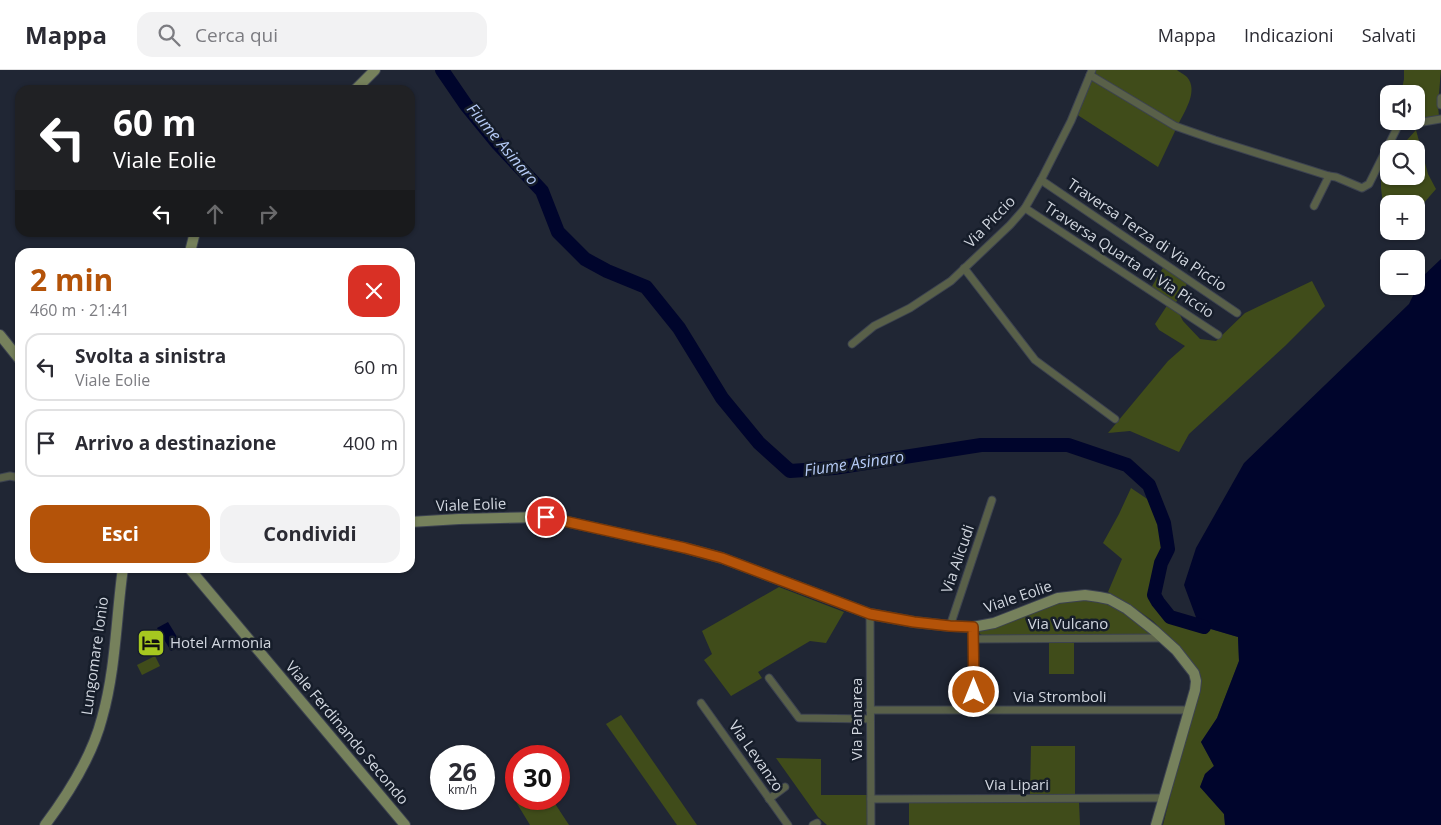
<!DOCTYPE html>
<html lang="it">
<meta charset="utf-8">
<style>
body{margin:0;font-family:"Open Sans",sans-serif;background:#f2f2f3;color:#2b2b33;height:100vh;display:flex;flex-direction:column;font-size:19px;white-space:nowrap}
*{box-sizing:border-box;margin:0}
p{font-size:16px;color:#7c7c81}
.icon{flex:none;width:28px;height:28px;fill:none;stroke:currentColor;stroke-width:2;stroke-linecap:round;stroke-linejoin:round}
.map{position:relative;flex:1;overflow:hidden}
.drawer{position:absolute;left:15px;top:178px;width:400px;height:325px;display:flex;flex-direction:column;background:#fff;border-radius:15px;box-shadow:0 1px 4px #0004}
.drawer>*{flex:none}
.guide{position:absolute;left:15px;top:15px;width:400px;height:152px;border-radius:15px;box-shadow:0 1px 4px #0004;background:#202124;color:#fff;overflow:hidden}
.buttons{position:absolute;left:1380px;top:15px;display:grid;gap:10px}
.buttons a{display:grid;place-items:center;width:45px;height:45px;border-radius:10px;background:#fff;box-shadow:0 1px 4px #0004;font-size:25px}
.speed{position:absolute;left:430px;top:675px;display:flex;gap:10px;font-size:25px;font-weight:700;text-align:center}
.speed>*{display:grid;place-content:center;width:65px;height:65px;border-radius:50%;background:#fff;box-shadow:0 1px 4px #0004;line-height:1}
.speed small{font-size:12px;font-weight:400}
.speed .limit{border:8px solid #d22;background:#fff;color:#111}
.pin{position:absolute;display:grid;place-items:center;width:42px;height:42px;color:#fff;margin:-21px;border:2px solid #fff;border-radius:50%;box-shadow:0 1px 5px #0007}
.me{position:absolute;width:55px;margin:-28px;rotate:0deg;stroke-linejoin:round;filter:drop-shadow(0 0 4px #0008)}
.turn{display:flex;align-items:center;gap:18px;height:105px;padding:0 15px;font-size:22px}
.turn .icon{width:65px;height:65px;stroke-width:2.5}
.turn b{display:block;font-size:35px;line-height:42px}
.lanes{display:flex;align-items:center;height:48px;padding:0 15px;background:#0003;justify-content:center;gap:25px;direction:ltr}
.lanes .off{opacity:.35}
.round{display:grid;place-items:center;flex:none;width:52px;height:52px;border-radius:15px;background:#f2f2f3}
.headline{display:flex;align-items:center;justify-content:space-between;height:85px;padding:0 15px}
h1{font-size:30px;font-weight:700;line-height:38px;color:#b45309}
.primary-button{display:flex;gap:10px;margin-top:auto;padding:10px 15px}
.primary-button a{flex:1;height:58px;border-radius:15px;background:#b45309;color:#fff;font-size:20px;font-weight:700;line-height:58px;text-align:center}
.primary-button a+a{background:#f2f2f3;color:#2b2b33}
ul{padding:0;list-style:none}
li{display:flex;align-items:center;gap:15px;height:68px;margin:0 10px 8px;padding:0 5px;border:2px solid #e1e1e2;border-radius:15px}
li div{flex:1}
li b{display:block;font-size:19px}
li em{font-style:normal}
header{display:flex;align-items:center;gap:30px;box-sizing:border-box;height:70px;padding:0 25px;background:#fff;border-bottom:1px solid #e1e1e2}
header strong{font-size:24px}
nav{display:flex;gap:28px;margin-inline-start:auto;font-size:18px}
.search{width:350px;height:45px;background:#f2f2f3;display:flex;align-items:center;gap:12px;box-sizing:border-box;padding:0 18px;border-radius:15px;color:#7c7c81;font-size:19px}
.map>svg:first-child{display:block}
.green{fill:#404c1a}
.water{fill:#00052c}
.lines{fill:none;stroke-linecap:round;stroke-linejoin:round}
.river{stroke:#00052c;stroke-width:14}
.street-casing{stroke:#3c4250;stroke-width:9}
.secondary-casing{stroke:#3c4250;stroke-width:12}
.street{stroke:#596049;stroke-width:7}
.secondary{stroke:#76815c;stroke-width:10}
.route-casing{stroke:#753606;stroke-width:12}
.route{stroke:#b45309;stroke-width:9}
.labels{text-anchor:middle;stroke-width:5;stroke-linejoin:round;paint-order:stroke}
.street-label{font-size:15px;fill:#d2d7e0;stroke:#161d2a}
.poi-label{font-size:15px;fill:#d2d7e0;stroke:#161d2a;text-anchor:start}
.water-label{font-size:16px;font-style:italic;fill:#b6cbf7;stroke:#161d2a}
</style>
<header>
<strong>Mappa</strong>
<div class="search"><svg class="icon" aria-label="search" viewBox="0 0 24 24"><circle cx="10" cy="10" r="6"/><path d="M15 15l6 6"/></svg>Cerca qui</div>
<nav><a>Mappa</a><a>Indicazioni</a><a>Salvati</a></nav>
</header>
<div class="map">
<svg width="1441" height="755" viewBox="0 0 1441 755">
<rect width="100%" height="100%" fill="#202634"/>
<g class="green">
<path d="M1094,0H1177C1179,2 1184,4 1187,7C1199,21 1184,42 1178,55L1098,7Z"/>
<path d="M1404,0H1441L1438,35L1439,47L1425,50L1416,47V24H1401L1404,9Z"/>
<path d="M1091,11H1096L1176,59L1158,97L1076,44Z"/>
<path d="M1416,60L1428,104L1436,119L1416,142V134H1389V142L1384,143L1381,118V103L1389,93V106H1416V79H1399Z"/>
<path d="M1164,196L1188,212L1175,234L1151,218Z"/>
<path d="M1312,211L1325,236L1285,276L1189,364L1179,382L1130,361L1108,363L1168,291L1185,276L1159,260L1155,254L1168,234L1178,241L1183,251L1200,269L1216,271L1245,243Z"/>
<path d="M1131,418L1162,439L1170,463V484L1160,510V528L1167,538L1176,545L1197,550L1204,557L1238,567L1239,591L1217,648L1201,672L1214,696L1205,704L1200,717L1224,744L1225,755H1163L1178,695L1200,619L1201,610L1200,604L1196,597L1180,578L1153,551L1129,534L1108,522L1122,489L1103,473L1119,444Z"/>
<path d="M779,517L844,542L826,573L810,571L758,602L762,608L731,626L704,590L712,584L702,561Z"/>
<path d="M1077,529L1105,532L1124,542L1153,565L983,566L979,563L980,560L1056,531Z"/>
<rect x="1049" y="571" width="25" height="33"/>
<path d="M155,586L160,596L142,605L137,595Z"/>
<path d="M621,645L697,755H677L606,654Z"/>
<path d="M1031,676H1075V725H1030Z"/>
<path d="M776,688L821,689V725H868V755H827L818,747Z"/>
<path d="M516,711V729H552L569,755H530L507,717Z"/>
<path d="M909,732H1079L1080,755H909Z"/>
</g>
<g class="water">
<path d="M1441,189V755H1225L1224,744L1200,717L1205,704L1214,696L1201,672L1217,648L1239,591L1238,567L1204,557L1197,550L1184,515L1196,478L1244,393L1409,234L1422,207Z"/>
<path d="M168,552L182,575L171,581L157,558Z"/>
</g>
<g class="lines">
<path class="river" d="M442,0L466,35L498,74L542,121L558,162L585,189L607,201L646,217L679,258L722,328L759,373L790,401L834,398L981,375H1068L1127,395L1149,415L1164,453L1168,479L1161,493L1154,525L1158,532L1170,547L1204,557"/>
<g class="street-casing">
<g id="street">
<path d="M1090,5L1175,56L1215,70L1329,106L1314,136"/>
<path d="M1441,28V35"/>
<path d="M1416,51L1423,52L1441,49"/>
<path d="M1329,106L1336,107L1362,118L1369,114L1399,54L1403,51"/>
<path d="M1041,110L1237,243"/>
<path d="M1025,138L1218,265"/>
<path d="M964,198L1035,290L1115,349"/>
<path d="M852,274L874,256L910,238L951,211L1010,155L1025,138L1041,110L1071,51L1092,0"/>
<path d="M0,408L10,406L20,408"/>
<path d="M870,544L871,755"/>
<path d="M950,556L992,430"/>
<path d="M973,565L974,640"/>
<path d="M974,569L1162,568"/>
<path d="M769,608L799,648L870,649"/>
<path d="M701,633L788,755"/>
<path d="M870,640H1189"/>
<path d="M769,729L785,717"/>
<path d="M871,729L1163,728"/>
<path d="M813,755L817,753"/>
</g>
</g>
<g class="secondary-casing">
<g id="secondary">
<path d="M355,20L375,0"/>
<path d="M190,182L195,162"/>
<path d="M0,265L20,290"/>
<path d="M410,452L459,449L546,447L685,478L722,488L870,544L914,552L950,556L973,557L994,553L1058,528L1085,525L1099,527L1109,529L1127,539L1155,561L1176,580L1194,603L1196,611L1195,620L1156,755"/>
<path d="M189,498L405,755"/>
<path d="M45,755C69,723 92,687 102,648C116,599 116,547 123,498"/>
</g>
</g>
<use href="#street" class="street"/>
<use href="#secondary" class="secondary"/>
</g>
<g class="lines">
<g class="route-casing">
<path id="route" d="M546,447L685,478L722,488L870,544L914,552L950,556L973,557L974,622"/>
</g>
<use href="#route" class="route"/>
</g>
<defs>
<g id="hotel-square" transform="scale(1.4375)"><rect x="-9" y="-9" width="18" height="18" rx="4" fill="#a6c820" stroke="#161d2a"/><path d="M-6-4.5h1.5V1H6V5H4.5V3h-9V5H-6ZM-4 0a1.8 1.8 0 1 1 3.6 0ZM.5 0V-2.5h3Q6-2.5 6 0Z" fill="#111"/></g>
</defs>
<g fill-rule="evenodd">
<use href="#hotel-square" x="151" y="573"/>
</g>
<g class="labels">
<g class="street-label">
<text transform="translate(990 152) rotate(-46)" y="5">Via Piccio</text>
<text transform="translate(1147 165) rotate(34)" y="5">Traversa Terza di Via Piccio</text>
<text transform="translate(1129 190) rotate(33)" y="5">Traversa Quarta di Via Piccio</text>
<text transform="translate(471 435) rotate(-2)" y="5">Viale Eolie</text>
<text transform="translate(958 489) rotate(-71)" y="5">Via Alicudi</text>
<text transform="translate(1018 527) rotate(-19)" y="5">Viale Eolie</text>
<text x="1068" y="559">Via Vulcano</text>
<text transform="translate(95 586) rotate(-82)" y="5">Lungomare Ionio</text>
<text x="1060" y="632">Via Stromboli</text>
<text transform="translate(857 649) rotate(-90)" y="5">Via Panarea</text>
<text transform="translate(347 663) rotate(50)" y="5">Viale Ferdinando Secondo</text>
<text transform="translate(756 686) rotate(55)" y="5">Via Levanzo</text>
<text x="1017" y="720">Via Lipari</text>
</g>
<g class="poi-label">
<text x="170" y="578">Hotel Armonia</text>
</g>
<g class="water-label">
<text transform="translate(503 74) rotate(50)" y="6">Fiume Asinaro</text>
<text transform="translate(854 393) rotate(-8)" y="6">Fiume Asinaro</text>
</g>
</g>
</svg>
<div class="buttons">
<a><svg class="icon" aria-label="sound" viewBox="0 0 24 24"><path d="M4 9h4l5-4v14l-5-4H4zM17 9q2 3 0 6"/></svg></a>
<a><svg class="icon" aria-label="search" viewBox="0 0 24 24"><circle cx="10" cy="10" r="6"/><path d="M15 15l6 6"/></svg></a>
<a>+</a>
<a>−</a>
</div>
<div class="speed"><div>26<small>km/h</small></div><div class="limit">30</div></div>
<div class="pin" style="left:546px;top:447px;background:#d93025"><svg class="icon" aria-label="arrive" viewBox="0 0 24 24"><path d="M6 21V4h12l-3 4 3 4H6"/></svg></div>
<svg class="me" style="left:974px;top:622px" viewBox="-20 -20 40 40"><circle r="17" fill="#b45309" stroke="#fff" stroke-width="3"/><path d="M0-11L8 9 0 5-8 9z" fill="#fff"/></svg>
<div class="guide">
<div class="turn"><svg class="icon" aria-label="left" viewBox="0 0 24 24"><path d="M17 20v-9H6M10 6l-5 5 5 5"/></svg><div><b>60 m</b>Viale Eolie</div></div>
<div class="lanes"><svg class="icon" aria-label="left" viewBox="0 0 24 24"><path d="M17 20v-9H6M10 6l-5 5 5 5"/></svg><svg class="icon off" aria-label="ahead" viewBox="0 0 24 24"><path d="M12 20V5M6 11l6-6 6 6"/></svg><svg class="icon off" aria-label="right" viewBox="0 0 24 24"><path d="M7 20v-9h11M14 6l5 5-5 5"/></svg></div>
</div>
<section class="drawer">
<div class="headline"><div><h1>2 min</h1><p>460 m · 21:41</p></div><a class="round" style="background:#d93025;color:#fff"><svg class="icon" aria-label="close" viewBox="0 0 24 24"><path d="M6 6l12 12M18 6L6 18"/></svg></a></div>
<ul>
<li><svg class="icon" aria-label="left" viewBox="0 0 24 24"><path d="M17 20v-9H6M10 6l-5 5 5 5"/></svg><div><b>Svolta a sinistra</b><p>Viale Eolie</p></div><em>60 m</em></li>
<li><svg class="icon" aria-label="arrive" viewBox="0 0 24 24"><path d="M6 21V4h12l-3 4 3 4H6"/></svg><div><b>Arrivo a destinazione</b></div><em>400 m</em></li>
</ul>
<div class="primary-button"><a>Esci</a><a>Condividi</a></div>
</section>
</div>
